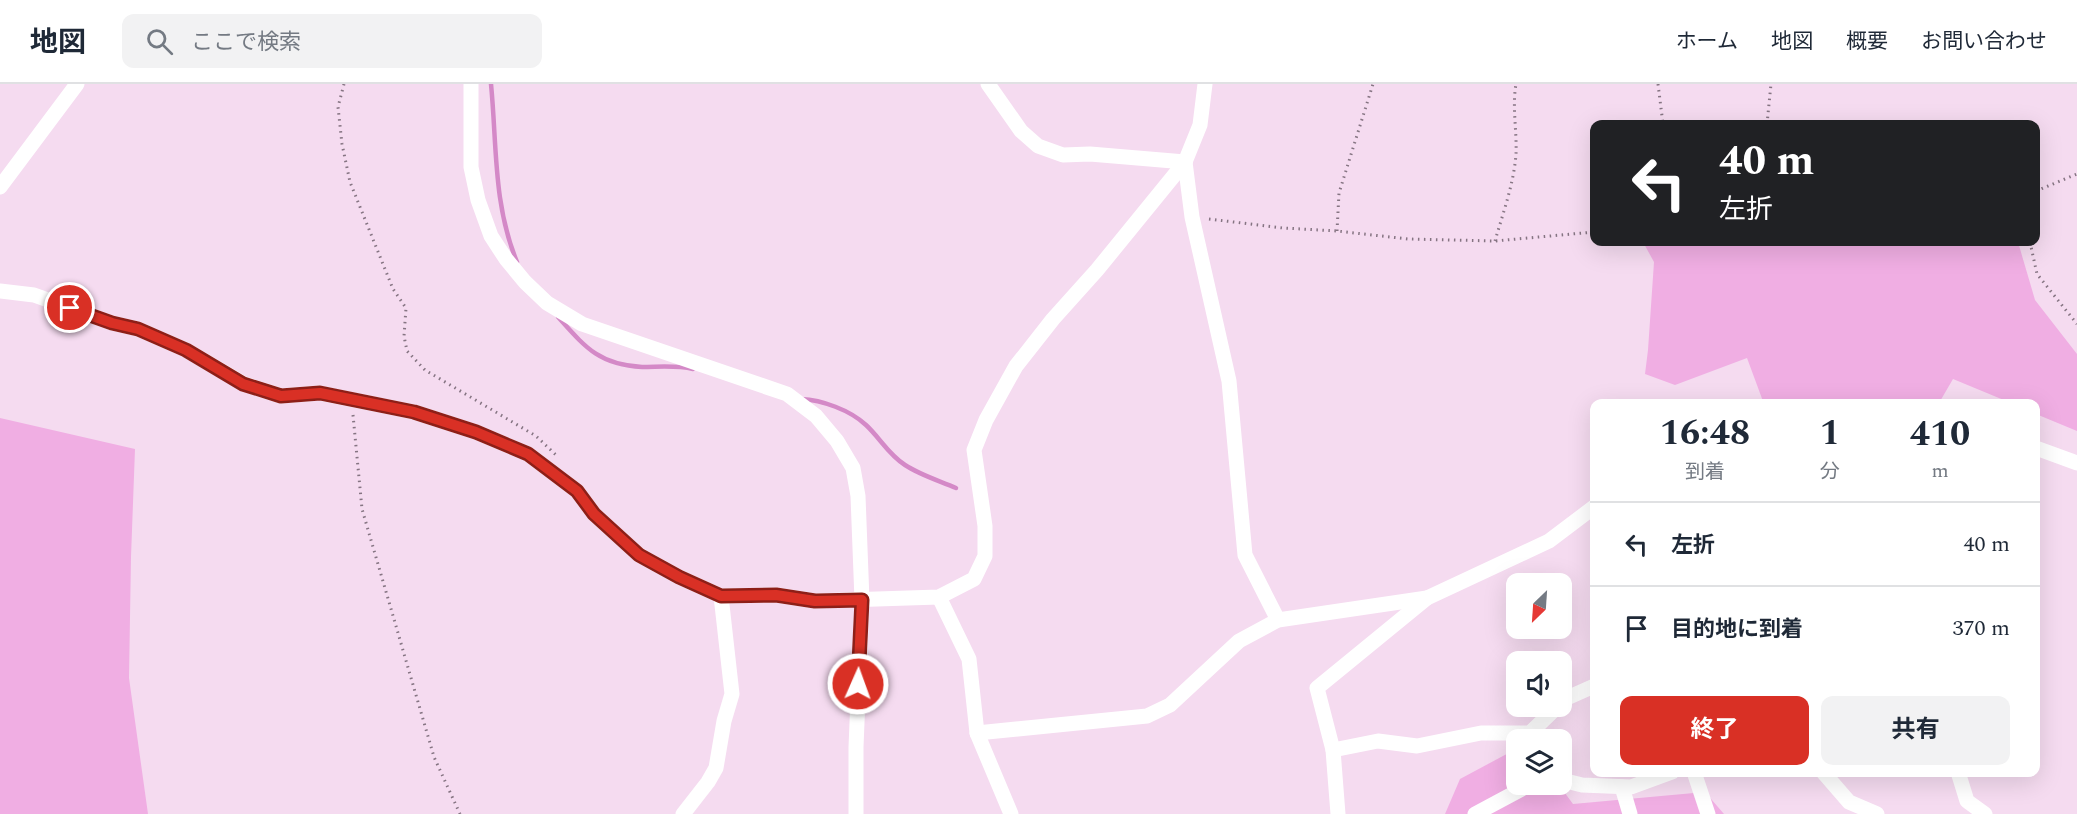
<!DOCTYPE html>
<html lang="ja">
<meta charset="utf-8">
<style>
body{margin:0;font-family:Spectral,"Noto Sans JP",serif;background:#f2f2f3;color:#1f2937;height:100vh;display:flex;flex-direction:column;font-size:22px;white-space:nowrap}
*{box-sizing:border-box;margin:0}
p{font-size:20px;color:#747a83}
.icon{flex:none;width:33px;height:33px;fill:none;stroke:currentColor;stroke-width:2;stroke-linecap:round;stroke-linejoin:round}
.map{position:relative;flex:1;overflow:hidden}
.drawer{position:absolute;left:1590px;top:315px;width:450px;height:378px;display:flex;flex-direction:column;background:#fff;border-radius:12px;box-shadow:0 6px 24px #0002}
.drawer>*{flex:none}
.top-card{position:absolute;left:1590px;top:36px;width:450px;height:126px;border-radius:12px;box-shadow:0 6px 24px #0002;background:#202124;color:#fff;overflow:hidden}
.needle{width:39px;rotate:205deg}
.controls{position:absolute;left:1506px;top:489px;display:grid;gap:12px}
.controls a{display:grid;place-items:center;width:66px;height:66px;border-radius:12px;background:#fff;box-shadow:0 6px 24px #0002;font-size:30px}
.pin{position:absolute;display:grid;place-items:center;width:51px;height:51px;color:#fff;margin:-26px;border:3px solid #fff;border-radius:50%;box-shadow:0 2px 6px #0007}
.me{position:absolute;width:66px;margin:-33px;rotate:2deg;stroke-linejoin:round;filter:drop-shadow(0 0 4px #0008)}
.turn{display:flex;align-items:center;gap:21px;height:126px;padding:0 30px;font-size:27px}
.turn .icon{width:78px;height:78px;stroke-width:2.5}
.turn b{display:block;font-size:42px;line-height:51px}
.eta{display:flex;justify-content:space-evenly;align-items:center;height:102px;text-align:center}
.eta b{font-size:36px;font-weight:700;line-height:42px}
.button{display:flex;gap:12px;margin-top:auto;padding:12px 30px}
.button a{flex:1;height:69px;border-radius:12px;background:#d93025;color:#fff;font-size:24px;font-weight:700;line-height:69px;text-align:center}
.button a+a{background:#f2f2f3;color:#1f2937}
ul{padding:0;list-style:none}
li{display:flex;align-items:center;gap:18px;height:84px;padding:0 30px;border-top:2px solid #e0e1e3}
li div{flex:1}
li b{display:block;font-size:22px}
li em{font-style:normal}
header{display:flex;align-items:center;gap:36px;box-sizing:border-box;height:84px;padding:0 30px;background:#fff;border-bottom:2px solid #e0e1e3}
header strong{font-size:28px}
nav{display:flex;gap:33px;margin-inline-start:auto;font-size:21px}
.search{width:420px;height:54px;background:#f2f2f3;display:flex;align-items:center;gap:15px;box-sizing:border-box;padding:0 21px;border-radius:12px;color:#747a83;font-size:22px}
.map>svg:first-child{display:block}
.green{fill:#f0aee3}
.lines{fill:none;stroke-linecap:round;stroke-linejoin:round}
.stream{stroke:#d489c7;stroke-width:4.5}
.path{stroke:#857482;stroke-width:3;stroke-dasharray:1.5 4.5;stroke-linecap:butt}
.minor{stroke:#fff;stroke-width:15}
.route-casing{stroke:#8d1f18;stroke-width:15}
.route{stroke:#d93025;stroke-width:10}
</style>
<header>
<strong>地図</strong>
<div class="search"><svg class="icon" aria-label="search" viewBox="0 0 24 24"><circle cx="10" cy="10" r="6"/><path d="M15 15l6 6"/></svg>ここで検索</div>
<nav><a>ホーム</a><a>地図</a><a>概要</a><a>お問い合わせ</a></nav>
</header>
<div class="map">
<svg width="2077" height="730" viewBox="0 0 2077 730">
<rect width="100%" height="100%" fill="#f5dbf0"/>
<g class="green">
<path d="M1643,158H2018L2035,216L2077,270V347L2036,330V320L2011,319L1953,295L1939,319L1764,320L1747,274L1675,301L1645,290L1648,266L1654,178Z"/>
<path d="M0,334L135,365L131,473L129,594L148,730H0Z"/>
<path d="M1516,665V700L1559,701L1573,720L1705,708L1724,730H1445L1460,695Z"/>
</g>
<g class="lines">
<g class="stream">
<path d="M491,0C497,61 493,120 517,178"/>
<path d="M558,233C585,263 599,281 642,283C659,283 676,281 693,285"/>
<path d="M801,315C822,316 850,326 866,341C880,354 888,370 905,381C920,391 940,397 956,404"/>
</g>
<g class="path">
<path d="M344,0L338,23L342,60L350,98L393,205L406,224L404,252L407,267L425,286L536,352L556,371"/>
<path d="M1658,0L1663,40"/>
<path d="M1767,40L1771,0"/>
<path d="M2036,107L2077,90"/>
<path d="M1209,135L1283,144L1337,147L1408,155L1495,157L1594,148"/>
<path d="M1337,147L1339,109L1373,0"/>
<path d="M1495,157C1503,129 1514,99 1516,70C1517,47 1512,23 1516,0"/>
<path d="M2030,158L2037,190L2077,240"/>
<path d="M353,331L362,425L434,673L460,730"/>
</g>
<g class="minor">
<path d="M471,0V83L478,116L491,152L506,175L525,198L547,219L582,240L787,310L816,332L837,357L853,384L858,412L862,516L856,663V730"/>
<path d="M988,0L1021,47L1038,62L1063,71L1090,70L1185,78"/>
<path d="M1185,78L1192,133L1229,297L1245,471L1278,536"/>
<path d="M0,103L77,0"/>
<path d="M0,207L34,211L112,239L138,245L186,266L244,300L281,312L319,309L414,328L476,348L528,370L577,407L594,430L639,471L679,493L721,512L776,511L815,517L939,513L974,495L985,472V442L974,366L986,336L1016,282L1053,235L1097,186L1185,78L1200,41L1205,0"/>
<path d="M2036,364L2077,379"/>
<path d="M939,513L969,575L977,649L1011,730"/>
<path d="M1562,619L1567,614L1594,602"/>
<path d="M977,649L1147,632L1170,621L1239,557L1278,536L1427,514"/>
<path d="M1333,666L1378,657L1417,662L1481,649H1530L1558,622"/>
<path d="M1694,688L1708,730"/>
<path d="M1823,688L1849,718L1877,730"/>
<path d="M1958,688L1967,717L1985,730"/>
<path d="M1562,696L1582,701L1631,703L1672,688"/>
<path d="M1622,703L1630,730"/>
<path d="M683,730L708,698L716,684L724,637L732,610L721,512"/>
<path d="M1338,730L1333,666L1317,604L1427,514L1549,457L1594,423"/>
<path d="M1475,730L1531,700"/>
</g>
</g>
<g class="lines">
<g class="route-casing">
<path id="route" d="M70,224L112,239L138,245L186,266L243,300L281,312L320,309L414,328L476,348L528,370L577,407L594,430L639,471L679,493L721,512L776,511L815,517L862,516L858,600"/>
</g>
<use href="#route" class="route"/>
</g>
</svg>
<div class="controls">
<a><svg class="needle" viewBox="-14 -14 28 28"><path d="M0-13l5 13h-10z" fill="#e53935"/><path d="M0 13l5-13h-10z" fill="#747a83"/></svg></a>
<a><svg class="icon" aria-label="sound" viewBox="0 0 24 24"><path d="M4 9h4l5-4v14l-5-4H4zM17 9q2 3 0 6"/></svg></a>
<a><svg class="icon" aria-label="layers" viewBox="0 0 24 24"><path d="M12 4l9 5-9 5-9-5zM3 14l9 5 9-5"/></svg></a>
</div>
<div class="pin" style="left:70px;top:224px;background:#d93025"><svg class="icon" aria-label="arrive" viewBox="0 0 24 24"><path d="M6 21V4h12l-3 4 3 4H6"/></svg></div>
<svg class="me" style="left:858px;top:600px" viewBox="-20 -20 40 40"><circle r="17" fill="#d93025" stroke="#fff" stroke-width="3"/><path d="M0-11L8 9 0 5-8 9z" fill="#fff"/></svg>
<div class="top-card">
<div class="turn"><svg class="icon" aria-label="left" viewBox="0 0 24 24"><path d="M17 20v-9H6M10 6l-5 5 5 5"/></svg><div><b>40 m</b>左折</div></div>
</div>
<section class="drawer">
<div class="eta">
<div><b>16:48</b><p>到着</p></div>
<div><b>1</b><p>分</p></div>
<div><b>410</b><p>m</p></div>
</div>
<ul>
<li><svg class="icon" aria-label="left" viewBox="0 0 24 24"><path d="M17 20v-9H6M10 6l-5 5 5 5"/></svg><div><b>左折</b></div><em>40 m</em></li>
<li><svg class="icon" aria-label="arrive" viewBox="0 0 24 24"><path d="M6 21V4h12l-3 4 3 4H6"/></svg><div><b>目的地に到着</b></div><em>370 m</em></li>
</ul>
<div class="button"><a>終了</a><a>共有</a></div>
</section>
</div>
